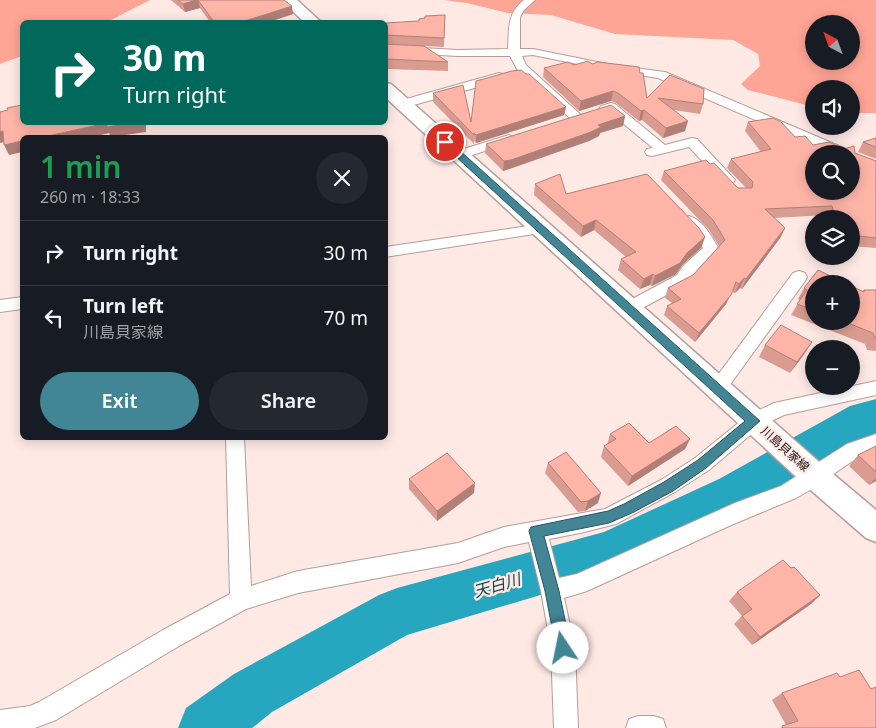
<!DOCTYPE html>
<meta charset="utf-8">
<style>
body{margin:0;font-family:"Noto Sans","Noto Sans JP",sans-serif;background:#242831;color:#f1f3f6;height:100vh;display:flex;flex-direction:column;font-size:19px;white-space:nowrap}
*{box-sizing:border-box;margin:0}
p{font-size:16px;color:#9ea1a6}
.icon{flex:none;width:28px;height:28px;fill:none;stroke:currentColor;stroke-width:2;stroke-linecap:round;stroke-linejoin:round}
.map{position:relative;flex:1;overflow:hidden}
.panel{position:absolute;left:20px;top:135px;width:368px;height:305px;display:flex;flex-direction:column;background:#171b24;border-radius:8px;box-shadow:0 2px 12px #0003}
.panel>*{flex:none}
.guide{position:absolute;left:20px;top:20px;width:368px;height:105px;border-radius:8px;box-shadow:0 2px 12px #0003;background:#00695c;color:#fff;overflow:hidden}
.needle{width:32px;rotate:319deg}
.buttons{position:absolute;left:805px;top:15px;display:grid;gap:10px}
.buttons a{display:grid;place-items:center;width:55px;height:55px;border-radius:50%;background:#171b24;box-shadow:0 2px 12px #0003;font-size:25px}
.pin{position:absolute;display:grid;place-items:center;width:42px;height:42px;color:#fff;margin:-21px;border:2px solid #fff;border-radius:50%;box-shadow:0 1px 5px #0007}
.me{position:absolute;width:55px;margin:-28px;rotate:349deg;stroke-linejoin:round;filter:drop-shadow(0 0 4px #0008)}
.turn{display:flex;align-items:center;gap:18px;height:105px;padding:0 20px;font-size:22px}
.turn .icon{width:65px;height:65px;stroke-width:2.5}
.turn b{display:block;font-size:35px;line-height:42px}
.round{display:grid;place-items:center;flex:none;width:52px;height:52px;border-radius:26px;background:#242831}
.summary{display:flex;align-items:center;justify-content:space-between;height:85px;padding:0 20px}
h1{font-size:30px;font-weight:600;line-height:38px;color:#1e9e55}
.primary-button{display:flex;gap:10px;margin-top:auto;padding:10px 20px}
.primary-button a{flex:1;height:58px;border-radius:30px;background:#428595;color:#fff;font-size:20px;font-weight:600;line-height:58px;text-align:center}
.primary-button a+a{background:#242831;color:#f1f3f6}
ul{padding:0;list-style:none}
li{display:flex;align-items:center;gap:15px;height:65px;padding:0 20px;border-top:1px solid #363941}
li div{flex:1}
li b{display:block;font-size:19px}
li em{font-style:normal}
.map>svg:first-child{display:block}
.forest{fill:#ffa595;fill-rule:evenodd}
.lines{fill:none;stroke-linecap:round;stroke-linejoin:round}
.river{fill:#27a6c0;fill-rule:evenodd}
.street-casing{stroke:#b69d98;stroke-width:2}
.secondary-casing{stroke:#b69d98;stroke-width:3}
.street{fill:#fff;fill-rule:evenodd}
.secondary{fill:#fff;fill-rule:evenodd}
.wall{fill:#da9c90}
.shaded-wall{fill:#b27f76}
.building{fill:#feb5a8;stroke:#b27f76;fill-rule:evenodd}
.route{fill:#428595;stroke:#2b5661}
.labels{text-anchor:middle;stroke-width:4.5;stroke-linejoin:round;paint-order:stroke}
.street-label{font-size:12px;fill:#150d0b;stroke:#ffe9e5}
.near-water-label{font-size:16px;font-style:italic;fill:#114550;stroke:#ffe9e5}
</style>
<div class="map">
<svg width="876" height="728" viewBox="0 0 876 728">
<rect width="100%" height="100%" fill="#ffe9e5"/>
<g class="forest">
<path d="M0,0H150L107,22H22V56L0,64Z"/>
<path d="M444,0H876V113H851V89H814V107L748,90L741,84L760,66L758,54L733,40L615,34L551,15L508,13L467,3ZM814,24H851V61H814Z"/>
</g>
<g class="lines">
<path class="river" d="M876,399V433L751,507L627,569L407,635L272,712L252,728H178L186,708L234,674L379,595L397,588L604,532L719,479L850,406Z"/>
<g class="street-casing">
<g id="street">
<path d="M524,0H535L524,10L520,17V49H533L612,65L665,72L851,151L853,154L851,156V154H834L658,78L612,71L533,55L522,56L526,65L581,115L583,118L577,122L573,121L517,69L510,56H458L385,52V46L458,50L508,49C509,29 507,13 524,0Z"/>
<path d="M499,73L503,74L505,77L503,80L403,108L397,104L399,101Z"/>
<path d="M611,103L615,104L665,145L692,138L697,139L735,180L733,183H723L689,147L652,156L647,155L645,152L647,149L653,148L609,112H601L599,109L601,106Z"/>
<path d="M509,135L516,139L514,142L459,159L452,155L454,152Z"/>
<path d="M689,216C703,220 712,237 719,249L716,253L696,273L689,283L635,312L629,314L623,312L621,308L623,304L677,275L684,265L703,248L697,238L682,221L684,218Z"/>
<path d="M542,224L547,226L549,229L547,232L385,257V247Z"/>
<path d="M799,271L805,273L807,277L805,281L724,393L718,395L712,393L709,388L712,383L793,273Z"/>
<path d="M22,297V309L0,312V300Z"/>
<path d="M876,381V395L784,415L761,426L709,470L675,492L616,524L580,533L549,539L559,578L577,574L735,503L781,486L847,444L876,434V450L851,462L812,489L796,498L729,526L587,591L564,598L575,648L578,728H554L551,648L541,591L529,542L504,547L458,563L298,593L246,609L179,646L56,720L35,728H0V710L30,706L39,702L163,630L230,594L226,438H244L251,586L298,571L458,543L504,527L605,509L661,480L695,458L747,416L774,403Z"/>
<path d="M638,716H654L663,719L666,728H626L629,719Z"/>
</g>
</g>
<g class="secondary-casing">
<g id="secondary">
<path d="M281,0H297L321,22H304Z"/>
<path d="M385,83L391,84L826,468L876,510V542L866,538L806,486L385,97Z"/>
</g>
</g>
<use href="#street" class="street"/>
<use href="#secondary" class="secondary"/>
</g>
<g class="wall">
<path d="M171,0H284L293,14L269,22H210L200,8L185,12Z"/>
<path d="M445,15L444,47L385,44V25L419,21L425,18Z"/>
<path d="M385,44L448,62V71L387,69L385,68Z"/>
<path d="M592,64L640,73L647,98L704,89L703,104L700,114L674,110L685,131L663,138L642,120L639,121L616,103L611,101L579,111L543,77L544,68Z"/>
<path d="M433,93L471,122L566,107L564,115L476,143L474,141V144L433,102Z"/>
<path d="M625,116L623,126L600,133L599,136L589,141L510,169L503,171L485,153L486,144Z"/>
<path d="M748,122L795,137L813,145L844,149L876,161V248L851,246V219H828L827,215L774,218L785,228L780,238L742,289L740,288L735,293L732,292L726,304L695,342L664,315L667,306L672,303L665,298L668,288L693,275L719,246L709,230L661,180L664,171L738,188H746L727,168L731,159L761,152L745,131Z"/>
<path d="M876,138V159L858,152L863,142Z"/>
<path d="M535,184L566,194L705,237L701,248L683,264L676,274L652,286L650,285L640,289L618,270L621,259L626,257L594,230L581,237L534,195Z"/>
<path d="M814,284V321H851L864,290H876V351L867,350L865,344L791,315L800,300L798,299L804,288Z"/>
<path d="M765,345L805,353L790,373L759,357Z"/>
<path d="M610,434L649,443L690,439L685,449L628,486L601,457L604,446L607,445Z"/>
<path d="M876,446V481L869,485L849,466L858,455Z"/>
<path d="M548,463L598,503L585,511L578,512L545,473Z"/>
<path d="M409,479L474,493L437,521L409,489Z"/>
<path d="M791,568L820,595L811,604L752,645L734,624L742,616L729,601L737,592Z"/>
<path d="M782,693L876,728H780L786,725L772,700Z"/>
</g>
<g class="shaded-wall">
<path d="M196,0H198L200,8L185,12L183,4Z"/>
<path d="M292,6L293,14L269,22H242Z"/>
<path d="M613,91L611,101L579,111L581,101Z"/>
<path d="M566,107L564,115L476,143V135Z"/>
<path d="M644,110L642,120L639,121L641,111Z"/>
<path d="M625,116L623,126L600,133L599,136L589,141L503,171L504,161L598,125Z"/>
<path d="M688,121L685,131L663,138L666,128Z"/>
<path d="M146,122V132L111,137L109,133L89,138H39L107,123Z"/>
<path d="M3,131L8,141L0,143V132Z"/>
<path d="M22,141V152L9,155L4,145Z"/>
<path d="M596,220L594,230L581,237L583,226Z"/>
<path d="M785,228L780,238L742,289L746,279Z"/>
<path d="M705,237L701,248L683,264L676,274L652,286L655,276L687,253Z"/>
<path d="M653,274L650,285L640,289L644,279Z"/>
<path d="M744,278L740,288L735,293L739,284Z"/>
<path d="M736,282L726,304L695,342L699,333Z"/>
<path d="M812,342L805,353L790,373L797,362Z"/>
<path d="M690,439L685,449L628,486L632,476Z"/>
<path d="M876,478V481L869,485Z"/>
<path d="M475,483L474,493L437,521V511Z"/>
<path d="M601,493L598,503L585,511L588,501Z"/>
<path d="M820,595L811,604L752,645L760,637Z"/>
</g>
<g class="building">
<path d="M178,0H196L183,4Z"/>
<path d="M198,0H284L292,6L242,22H214Z"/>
<path d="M445,15L444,38L385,35V25H386V23L419,21V19L425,18V16Z"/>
<path d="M385,44L424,46L448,62L386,59L385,58Z"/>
<path d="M588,61L592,64L598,62L639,67L640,73H643L647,98L670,75L704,89L703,104L658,98L688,121L666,128L644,110L641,111L618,93L613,91L581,101L544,68L568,62L574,65Z"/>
<path d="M521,70L526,74H529L566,107L476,135L474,133V135L433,93L463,85L471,122L476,81L512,71Z"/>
<path d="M22,105V122H138L107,127V123L39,138H22V141L4,145L3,131L0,132V112L8,110L7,108Z"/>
<path d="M611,105L625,116L598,125L601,127L591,132L511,160L504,161L486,144Z"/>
<path d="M773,118L781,122L795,137L805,136L813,145L829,142L844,149L854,146L855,153L876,161V238L851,235V219H836L832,206L765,209L785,228L746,279L744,278L739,284L736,282L731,295L699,333L667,306L681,299L668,288L693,275L725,240L713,220L664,171L706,160L710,164L714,163L738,188H752L753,182L731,159L771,149L748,122ZM814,154H851V191H814Z"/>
<path d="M876,138V147L863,142Z"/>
<path d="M560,174L566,194L647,174L699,228L705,237L687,253L680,263L655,276L653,274L644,279L621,259L636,252L596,220L583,226L535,184Z"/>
<path d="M818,270L847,284H814V310L797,304L807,290L804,288Z"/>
<path d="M851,286L864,292V290H876V339H875L873,333L843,321H851Z"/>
<path d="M781,325L812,342L797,362L765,345Z"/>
<path d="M629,423L649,443L676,426L690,439L632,476L604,446L616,439L610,434Z"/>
<path d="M876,446V472L858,455Z"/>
<path d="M566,452L601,493L588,501L581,502L548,463Z"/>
<path d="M447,453L475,483L437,511L409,479Z"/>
<path d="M783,560L791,568L794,567L820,595L760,637L742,616L752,609L737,592Z"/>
<path d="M859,670L871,689L876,687V728H783L782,726L798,721L782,693L837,673L840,677Z"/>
</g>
<path class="route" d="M442,140H448L760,421L706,468L673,491L634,512L609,523L544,536L559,591L571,648L569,654L563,656L558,654L556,648L545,591L529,531L531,527L608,511L624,504L664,482L698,460L745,421L442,144Z"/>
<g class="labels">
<g class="street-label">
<text transform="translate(785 449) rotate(42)" y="4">川島貝家線</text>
</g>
<g class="near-water-label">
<text transform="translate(497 585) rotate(-16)" y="6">天白川</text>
</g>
</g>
</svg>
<div class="buttons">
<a><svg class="needle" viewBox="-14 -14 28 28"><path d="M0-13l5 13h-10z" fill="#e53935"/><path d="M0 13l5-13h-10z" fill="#9ea1a6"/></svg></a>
<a><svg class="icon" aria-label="sound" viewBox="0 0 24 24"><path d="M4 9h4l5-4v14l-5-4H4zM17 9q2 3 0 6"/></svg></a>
<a><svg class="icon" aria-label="search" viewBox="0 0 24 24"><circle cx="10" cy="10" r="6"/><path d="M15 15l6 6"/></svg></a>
<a><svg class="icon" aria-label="layers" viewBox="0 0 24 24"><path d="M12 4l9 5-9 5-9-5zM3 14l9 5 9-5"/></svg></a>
<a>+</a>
<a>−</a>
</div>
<div class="pin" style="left:445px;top:142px;background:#d93025"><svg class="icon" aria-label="arrive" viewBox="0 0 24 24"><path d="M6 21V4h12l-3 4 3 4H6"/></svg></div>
<svg class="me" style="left:563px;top:648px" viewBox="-20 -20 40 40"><circle r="19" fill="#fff"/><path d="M0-13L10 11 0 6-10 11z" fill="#428595"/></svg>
<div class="guide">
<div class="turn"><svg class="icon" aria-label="right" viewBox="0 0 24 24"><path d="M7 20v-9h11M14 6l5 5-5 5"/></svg><div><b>30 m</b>Turn right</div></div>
</div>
<section class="panel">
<div class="summary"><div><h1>1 min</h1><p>260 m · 18:33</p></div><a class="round"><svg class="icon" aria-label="close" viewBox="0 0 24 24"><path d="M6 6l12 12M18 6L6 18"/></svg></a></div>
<ul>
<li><svg class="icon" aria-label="right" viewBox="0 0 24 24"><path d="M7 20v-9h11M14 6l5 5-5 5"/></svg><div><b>Turn right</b></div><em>30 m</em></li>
<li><svg class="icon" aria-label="left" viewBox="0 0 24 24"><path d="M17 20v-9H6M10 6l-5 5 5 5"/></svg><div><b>Turn left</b><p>川島貝家線</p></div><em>70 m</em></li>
</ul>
<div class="primary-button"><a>Exit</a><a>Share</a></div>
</section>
</div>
